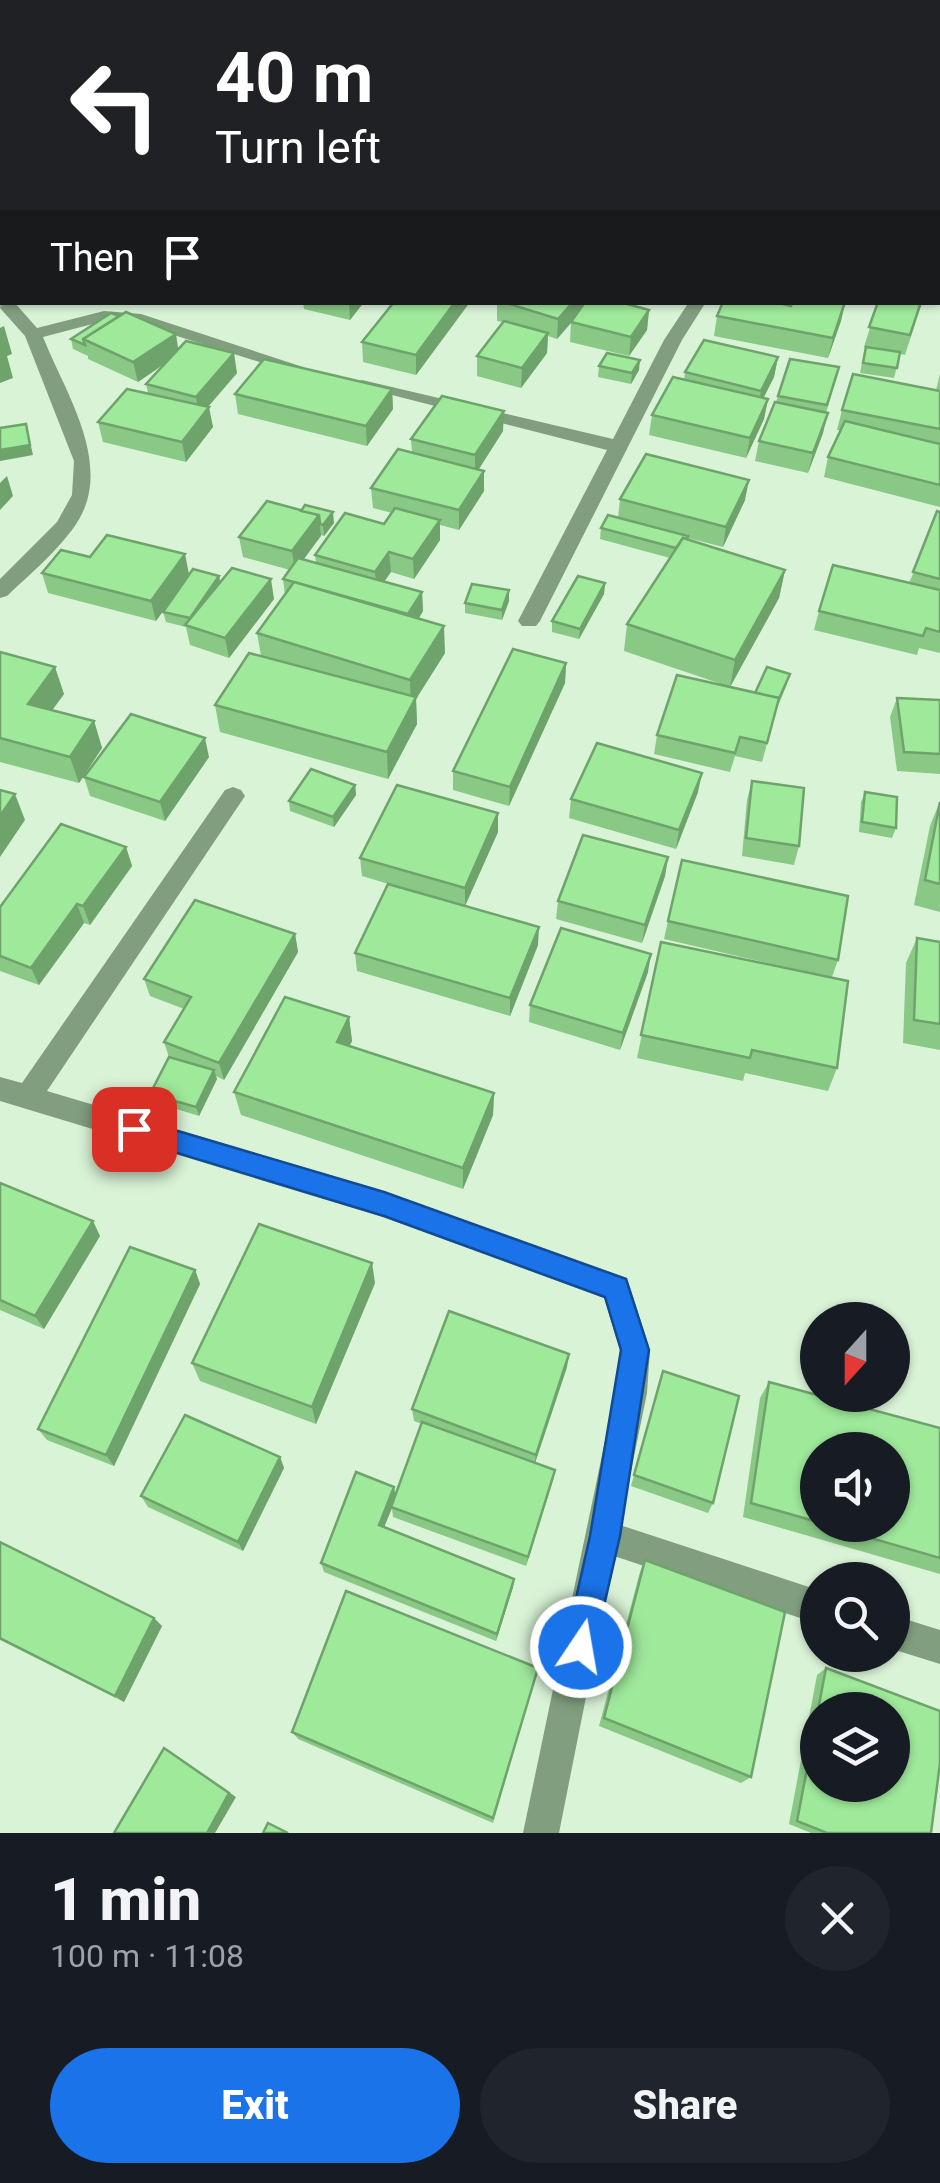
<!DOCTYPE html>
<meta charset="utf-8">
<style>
body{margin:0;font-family:Roboto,sans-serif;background:#20242c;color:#f1f3f6;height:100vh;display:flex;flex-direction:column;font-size:38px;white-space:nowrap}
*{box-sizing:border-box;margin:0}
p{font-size:32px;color:#9ea1a6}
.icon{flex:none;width:55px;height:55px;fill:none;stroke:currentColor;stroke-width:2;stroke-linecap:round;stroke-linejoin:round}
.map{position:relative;height:1833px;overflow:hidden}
.drawer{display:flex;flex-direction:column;background:#171b24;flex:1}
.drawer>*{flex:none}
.banner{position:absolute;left:0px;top:0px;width:940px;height:305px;box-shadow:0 2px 8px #0004;background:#202124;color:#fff;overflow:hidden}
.needle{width:65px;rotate:201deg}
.fabs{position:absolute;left:800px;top:1302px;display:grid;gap:20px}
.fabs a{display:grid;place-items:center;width:110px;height:110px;border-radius:50%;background:#171b24;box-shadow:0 2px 8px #0004;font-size:50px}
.pin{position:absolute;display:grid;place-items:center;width:85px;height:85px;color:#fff;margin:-42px;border-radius:20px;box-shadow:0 5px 15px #0006}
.me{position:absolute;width:110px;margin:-55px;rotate:12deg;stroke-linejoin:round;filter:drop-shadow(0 0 8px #0008)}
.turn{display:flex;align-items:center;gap:35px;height:210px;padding:0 50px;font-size:45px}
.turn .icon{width:130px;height:130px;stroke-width:2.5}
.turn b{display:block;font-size:70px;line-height:85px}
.then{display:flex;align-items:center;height:95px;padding:0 50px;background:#0003;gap:20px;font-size:38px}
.round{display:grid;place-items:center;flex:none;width:105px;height:105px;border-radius:52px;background:#20242c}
.summary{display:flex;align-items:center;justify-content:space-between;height:170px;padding:0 50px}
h1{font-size:60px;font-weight:800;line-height:75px}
.action{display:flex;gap:20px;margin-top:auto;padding:20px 50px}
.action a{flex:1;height:115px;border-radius:60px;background:#1a73e8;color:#fff;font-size:40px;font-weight:800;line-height:115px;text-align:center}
.action a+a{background:#20242c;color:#f1f3f6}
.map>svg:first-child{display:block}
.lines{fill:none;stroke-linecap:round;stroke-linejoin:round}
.minor{fill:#819f7f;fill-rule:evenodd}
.wall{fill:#89c885;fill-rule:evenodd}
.shaded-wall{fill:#6fa36c}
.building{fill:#9fe99b;stroke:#6fa36c;stroke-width:2.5}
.route{fill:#1a73e8;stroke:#114b97;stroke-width:2.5}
</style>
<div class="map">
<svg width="940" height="1833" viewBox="0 0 940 1833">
<rect width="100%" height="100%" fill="#d9f3d7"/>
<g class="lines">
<g class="minor">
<path d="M0,0H12L14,2L0,5Z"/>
<path d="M0,151L2,152V162L0,161Z"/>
<path d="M2,199V210L0,211V200Z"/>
<path d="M2,297V302H14L37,328L104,311L141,314L303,367L288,371L139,324L104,321L43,337C67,397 118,470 72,530C54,554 29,575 7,596L0,598V579L57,522L72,495L74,461L25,336L0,308Z"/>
<path d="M689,302H706L682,340L540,621L536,626H522L518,621L607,450L353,385L362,380L613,439L664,340Z"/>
<path d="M233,787L241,790L245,796L241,802L47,1091L383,1191L627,1278L650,1350L647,1393L620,1525L818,1590V1624L614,1556L559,1833H523L615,1393L620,1350L604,1298L383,1217L0,1101V1077L22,1083L225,790Z"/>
<path d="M892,1615L940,1630V1664L892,1649Z"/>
</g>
</g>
<g class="wall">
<path d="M406,0H521V2H404Z"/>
<path d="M901,0H940V11L938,10V2H908Z"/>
<path d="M2,29V137L0,136V30Z"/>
<path d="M938,51H940V165L938,164Z"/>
<path d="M938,179L940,180V213H938Z"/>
<path d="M2,219V276L0,274V220Z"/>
<rect x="938" y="227" width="2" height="68"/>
<path d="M303,302H364L350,320L304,309Z"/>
<path d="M470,302L416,375L363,362L362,342Z"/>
<path d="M497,302H620L649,310L647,330L629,356L570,342L571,322L557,339L548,336L547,353L521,388L477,376V356L503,322L497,321Z"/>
<path d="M845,302L841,321L828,358L714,336L717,316L778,303L791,306Z"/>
<path d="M878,302H922L905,355L900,354L894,378L860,373L865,348L864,347Z"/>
<path d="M71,339L178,350L237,373L208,407L213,427L186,462L103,442L98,422L148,393L146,384L165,363L138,382L88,359V356L73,349Z"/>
<path d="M778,357L774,377L763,398L768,399L764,419L746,458L649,435L652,415L684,380L685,372Z"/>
<path d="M599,366L639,370L631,384L598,377Z"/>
<path d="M839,367L826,413L823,433L808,473L755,461L759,441L776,402L778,396Z"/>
<path d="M940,374V507L824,477L828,457L841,430H837L842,410L936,390Z"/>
<path d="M392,389L393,409L367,446L238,414L235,394Z"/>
<path d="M503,431L479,469L484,491L459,530L440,525V540L414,579L391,572L384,581L422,592L423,611L419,618L445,653L416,699L417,724L388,779L220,732L215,705L261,656L257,633L285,595L283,579L290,570L243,557L239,537L334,523L324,536L321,535L303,560L316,563L315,555L384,524L392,513L373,508L371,488L412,452L411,439Z"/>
<path d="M620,499L745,500L723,547L688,538V539L785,570L779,598L730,687L624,651L627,624L670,558L600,539L601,528L618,518Z"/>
<path d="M940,512V653L919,648L917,655L814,630L819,611L909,583Z"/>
<path d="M42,573L189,574L156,621L48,593Z"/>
<path d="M219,576L220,582L274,599L229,658L190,645L186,627L166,622L163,612Z"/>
<path d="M605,583L604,594L579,639L552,632V621Z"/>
<path d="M509,601L502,620L465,613V603Z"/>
<path d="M0,652L64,694L52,710L94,721L102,748L79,783L0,762Z"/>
<path d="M566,663L565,683L509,806L453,790V771Z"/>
<path d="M787,684L776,711L762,762L735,756L730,772L654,754L657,735L755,693Z"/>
<path d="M897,698L940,700V774L897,771L890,717Z"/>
<path d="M209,757L165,821L90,796L84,777Z"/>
<path d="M752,781L799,846L794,865L742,856L747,800Z"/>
<path d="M355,785L356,795L334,827L290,811L289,801Z"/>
<path d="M698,792L676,849L569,818L571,799Z"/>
<path d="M865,792L896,828L892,838L859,832L861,802Z"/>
<path d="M940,801V912L914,905L930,826Z"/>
<path d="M498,832L465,906L538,945L510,1016L357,971L355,953L435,898L362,876L360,858Z"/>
<path d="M126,847L132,866L90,925L84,923L39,985L0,971V907Z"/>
<path d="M668,857L665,876L642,943L556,919L558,901Z"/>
<path d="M668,921L838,960L832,977L837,1068L828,1091L745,1073L743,1081L637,1058L661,942L815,974L664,939Z"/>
<path d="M295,934L298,952L224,1080L216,1076L217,1079L199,1116L154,1102L150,1094L169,1057L164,1042L184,1009L150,996L144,979Z"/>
<path d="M917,938L940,942V1050L903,1043L906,963Z"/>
<path d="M648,972L620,1050L529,1022L530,1005Z"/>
<path d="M349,1017L352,1041L349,1046L494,1093L493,1115L463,1189L241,1115L234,1092Z"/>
<path d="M0,1183L100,1236L44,1329L0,1310Z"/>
<path d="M195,1270L200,1284L114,1466L47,1440L38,1429Z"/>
<path d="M375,1283L316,1424L200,1381L192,1363Z"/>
<path d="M567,1367L535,1463L555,1470L526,1566L393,1517L392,1508L384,1527L514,1579L513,1587L496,1641L324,1572L321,1563L396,1495L422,1424L414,1421L412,1409Z"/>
<path d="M663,1371L713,1503L708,1513L631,1486Z"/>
<path d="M769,1382L940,1428V1574L743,1517L760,1398ZM818,1450L892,1525H818Z"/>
<path d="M280,1457L284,1468L243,1551L148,1507L141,1496Z"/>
<path d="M0,1542L162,1626L124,1702L0,1640Z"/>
<path d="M645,1560L751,1777L741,1783L599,1726L640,1572Z"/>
<path d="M538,1668L493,1823L298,1739L292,1732Z"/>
<path d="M826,1668L931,1833H811L789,1824L817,1675Z"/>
</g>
<g class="shaded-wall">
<path d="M349,302H364L350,320Z"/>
<path d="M455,302H470L416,375V355Z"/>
<path d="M573,302H585V307L557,339L558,319Z"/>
<path d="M845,302L841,321L828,358L833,338Z"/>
<path d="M649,310L647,330L629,356L631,337Z"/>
<path d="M4,326L12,354L7,356L13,378L0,383V328Z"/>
<path d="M548,333L547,353L521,388L522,368Z"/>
<path d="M176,334L179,354L138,382L133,362Z"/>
<path d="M234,353L237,373L199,417L196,397Z"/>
<path d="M778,357L774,377L757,411L761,391Z"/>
<path d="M640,360L639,370L631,384L632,373Z"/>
<path d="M392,389L393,409L367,446L366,426Z"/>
<path d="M768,399L764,419L746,458L750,438Z"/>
<path d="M209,407L213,427L186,462L182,442Z"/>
<path d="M504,411L503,431L475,475V455Z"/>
<path d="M828,413L823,433L808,473L813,453Z"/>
<path d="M26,424L33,455L0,461V450Z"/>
<path d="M484,471V491L459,530V510Z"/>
<path d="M7,476L13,496L0,510V483Z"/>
<path d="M749,480L745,500L723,547L726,527Z"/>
<path d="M333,512L334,523L324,536L323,525Z"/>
<path d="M319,515L321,536L295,571L292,551Z"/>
<path d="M440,520V540L414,579L413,559Z"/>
<path d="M389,552L391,572L377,592L375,572Z"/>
<path d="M185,554L189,574L156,621L151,601Z"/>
<path d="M785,570L779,598L730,687L735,660Z"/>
<path d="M219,576L221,586L192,629L190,618Z"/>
<path d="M271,579L274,599L229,658L225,638Z"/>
<path d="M605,583L604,594L579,639L580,629Z"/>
<path d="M509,590V601L502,620V610Z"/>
<path d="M422,592L423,611L409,634L408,614Z"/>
<path d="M444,626L445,653L416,699L417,724L388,779L387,752L411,706L410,680Z"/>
<path d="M566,663L565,683L509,806L510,787Z"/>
<path d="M55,667L64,694L37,731L28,704Z"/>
<path d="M94,721L102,748L79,783L70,757Z"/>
<path d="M205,738L209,757L165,821L160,802Z"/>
<path d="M702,773L698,792L676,849L679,830Z"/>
<path d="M355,785L356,795L334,827L333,817Z"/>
<path d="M15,794L25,820L0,857V816Z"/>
<path d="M498,813V832L465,906V888Z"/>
<path d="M126,847L132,866L90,925L83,906Z"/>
<path d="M668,857L665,876L642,943L645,925Z"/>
<path d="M77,904L84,923L39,985L31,968Z"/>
<path d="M539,927L538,945L510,1016V998Z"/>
<path d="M295,934L298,952L224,1080L219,1063Z"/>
<path d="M651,954L648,972L620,1050L623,1033Z"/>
<path d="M349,1017L352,1041L340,1066L337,1042Z"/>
<path d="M214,1070L217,1079L199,1116L196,1107Z"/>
<path d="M494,1093L493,1115L463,1189V1168Z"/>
<path d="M93,1221L100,1236L44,1329L35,1316Z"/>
<path d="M372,1263L375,1283L316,1424L312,1407Z"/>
<path d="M195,1270L200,1284L114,1466L106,1455Z"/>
<path d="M569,1354L567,1367L534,1466L536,1455Z"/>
<path d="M280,1457L284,1468L243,1551L238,1542Z"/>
<path d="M555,1470L553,1480L526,1566L528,1557Z"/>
<path d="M394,1487L396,1498L381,1535L379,1525Z"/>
<path d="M514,1579L513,1587L496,1641L497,1634Z"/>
<path d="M154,1618L162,1626L124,1702L115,1696Z"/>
<path d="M164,1748L236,1797L215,1833H207Z"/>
</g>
<g class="building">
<path d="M406,0H460L474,2H404Z"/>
<path d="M487,0H515L512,2Z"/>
<path d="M2,29V43L0,42V30Z"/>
<path d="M938,51H940V66L938,65Z"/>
<path d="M2,53V72L0,71V54Z"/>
<rect x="938" y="73" width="2" height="64"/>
<path d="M0,87L2,88V120L0,119Z"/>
<path d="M938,179L940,180V193L938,192Z"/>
<path d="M2,219V260L0,258V220Z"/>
<path d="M938,227H940V275L938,274Z"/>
<path d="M394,302H455L416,355L362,342Z"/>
<path d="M503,302H573L558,319Z"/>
<path d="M585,302H620L649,310L631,337L571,322Z"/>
<path d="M723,302H775L791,306L792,302H845L833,338L717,316Z"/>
<path d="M878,302H921L910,335L869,327Z"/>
<path d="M126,312L176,334L133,362L83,339Z"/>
<path d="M111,313L119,316L83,339L85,345L71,339Z"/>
<path d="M504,321L548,333L522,368L477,356Z"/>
<path d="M704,340L778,357L761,391L685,372Z"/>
<path d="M186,341L234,353L196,397L146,384Z"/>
<path d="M866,347L900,352L897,368L863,363Z"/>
<path d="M607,353L640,360L632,373L599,366Z"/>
<path d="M264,359L392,389L366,426L235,394Z"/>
<path d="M790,359L839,367L827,405L778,396Z"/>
<path d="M853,374L940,391V429L842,410Z"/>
<path d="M673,377L768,399L750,438L652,415Z"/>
<path d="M127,389L209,407L182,442L98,422Z"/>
<path d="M442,396L504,411L475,455L411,439Z"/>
<path d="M775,402L828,413L813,453L759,441Z"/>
<path d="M845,421L940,444V485L828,457Z"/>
<path d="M26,424L30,445L0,450V428Z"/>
<path d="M398,449L484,471L459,510L371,488Z"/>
<path d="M646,454L749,480L726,527L620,499Z"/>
<path d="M267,501L319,515L292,551L239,537Z"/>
<path d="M305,505L333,512L323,525L320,524L319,515L301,511Z"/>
<path d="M395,508L440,520L413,559L389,552L375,572L315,555L345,513L384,524Z"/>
<path d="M937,511L940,512V579L913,572Z"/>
<path d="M608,515L688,536L687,539L683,538L676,548L601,528Z"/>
<path d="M107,535L185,554L151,601L42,573L61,550L90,557Z"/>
<path d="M683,538L785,570L735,660L627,624Z"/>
<path d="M298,558L422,592L408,614L283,579Z"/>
<path d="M833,565L940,590V632L926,628L923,636L819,611Z"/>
<path d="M232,568L271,579L225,638L185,625Z"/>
<path d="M193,569L219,576L190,618L163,612Z"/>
<path d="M578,576L605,583L580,629L552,621Z"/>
<path d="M294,582L444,626L410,680L257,633Z"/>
<path d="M472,584L509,590L502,610L465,603Z"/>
<path d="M513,649L566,663L510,787L453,771Z"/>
<path d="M0,652L55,667L28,704L94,721L70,757L0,738Z"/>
<path d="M249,653L416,697L387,752L215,705Z"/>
<path d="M767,667L790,674L778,701L779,698L755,693Z"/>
<path d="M677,675L779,698L767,743L740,737L735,753L657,735Z"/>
<path d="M897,698L940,700V754L904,752Z"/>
<path d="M131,714L205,738L160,802L84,777Z"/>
<path d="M597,743L702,773L679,830L571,799Z"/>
<path d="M311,769L355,785L333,817L289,801Z"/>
<path d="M752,781L804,788L799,846L746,838Z"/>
<path d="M397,785L498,813L465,888L360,858Z"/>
<path d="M0,790L15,794L0,816Z"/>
<path d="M865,792L897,797L896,828L862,822Z"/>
<path d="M940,802V884L925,880Z"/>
<path d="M61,824L126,847L83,906L77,904L31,968L0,956V907Z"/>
<path d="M583,835L668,857L645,925L558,901Z"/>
<path d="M682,860L848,896L838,960L668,921Z"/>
<path d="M388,884L539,927L510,998L355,953Z"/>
<path d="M195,900L295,934L219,1063L164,1042L191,997L144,979Z"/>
<path d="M561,928L651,954L623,1033L530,1005Z"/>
<path d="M917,938L940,942V1024L914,1020Z"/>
<path d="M661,942L848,981L837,1068L752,1050L750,1058L641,1035Z"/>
<path d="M285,997L349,1017L337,1042L494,1093L463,1168L234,1092Z"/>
<path d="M169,1057L214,1070L196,1107L150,1094Z"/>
<path d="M0,1183L93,1221L35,1316L0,1300Z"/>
<path d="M259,1224L372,1263L312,1407L192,1363Z"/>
<path d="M130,1247L195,1270L106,1455L38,1429Z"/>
<path d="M449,1311L569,1354L536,1455L412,1409Z"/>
<path d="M663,1371L739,1396L713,1503L634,1475Z"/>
<path d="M769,1382L940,1428V1558L826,1525H892V1450H818V1522L751,1503Z"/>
<path d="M185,1415L280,1457L238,1542L141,1496Z"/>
<path d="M422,1422L555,1470L528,1557L391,1507Z"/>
<path d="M356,1472L394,1487L379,1525L514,1579L497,1634L321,1563Z"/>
<path d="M0,1542L154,1618L115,1696L0,1638Z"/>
<path d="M645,1560L785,1612L751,1777L604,1718Z"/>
<path d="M346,1591L538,1668L493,1818L292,1732Z"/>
<path d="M826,1668L940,1711V1763L931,1833H827L797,1821L818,1712V1785H892V1710H818Z"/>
<path d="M164,1748L229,1793L207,1833H114Z"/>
<path d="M268,1823L288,1833H263Z"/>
</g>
<path class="route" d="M134,1118L384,1192L626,1279L649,1350L620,1536L592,1658L581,1663L570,1658L565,1647L590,1536L621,1350L605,1297L384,1216L125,1137L122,1129L125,1121Z"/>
</svg>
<div class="fabs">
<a><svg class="needle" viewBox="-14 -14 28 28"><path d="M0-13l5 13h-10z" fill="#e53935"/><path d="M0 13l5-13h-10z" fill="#9ea1a6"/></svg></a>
<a><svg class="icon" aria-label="sound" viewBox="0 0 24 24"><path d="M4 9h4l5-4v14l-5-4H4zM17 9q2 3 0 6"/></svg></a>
<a><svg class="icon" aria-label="search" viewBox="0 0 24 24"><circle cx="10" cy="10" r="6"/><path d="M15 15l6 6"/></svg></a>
<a><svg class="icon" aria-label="layers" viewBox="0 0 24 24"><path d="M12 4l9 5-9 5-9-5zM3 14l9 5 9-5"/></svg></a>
</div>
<div class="pin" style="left:134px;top:1129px;background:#d93025"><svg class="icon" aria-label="arrive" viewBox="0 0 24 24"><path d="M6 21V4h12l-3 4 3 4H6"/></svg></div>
<svg class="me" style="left:581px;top:1647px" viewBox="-20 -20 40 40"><circle r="17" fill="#1a73e8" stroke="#fff" stroke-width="3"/><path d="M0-11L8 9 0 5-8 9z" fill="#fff"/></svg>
<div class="banner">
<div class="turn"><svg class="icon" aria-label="left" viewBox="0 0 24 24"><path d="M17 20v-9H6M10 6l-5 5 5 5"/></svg><div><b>40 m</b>Turn left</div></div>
<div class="then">Then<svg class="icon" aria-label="arrive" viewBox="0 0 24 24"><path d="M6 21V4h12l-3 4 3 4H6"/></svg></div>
</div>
</div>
<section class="drawer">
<div class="summary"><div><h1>1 min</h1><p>100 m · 11:08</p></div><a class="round"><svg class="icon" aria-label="close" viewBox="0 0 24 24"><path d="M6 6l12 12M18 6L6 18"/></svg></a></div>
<div class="action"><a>Exit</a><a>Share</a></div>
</section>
